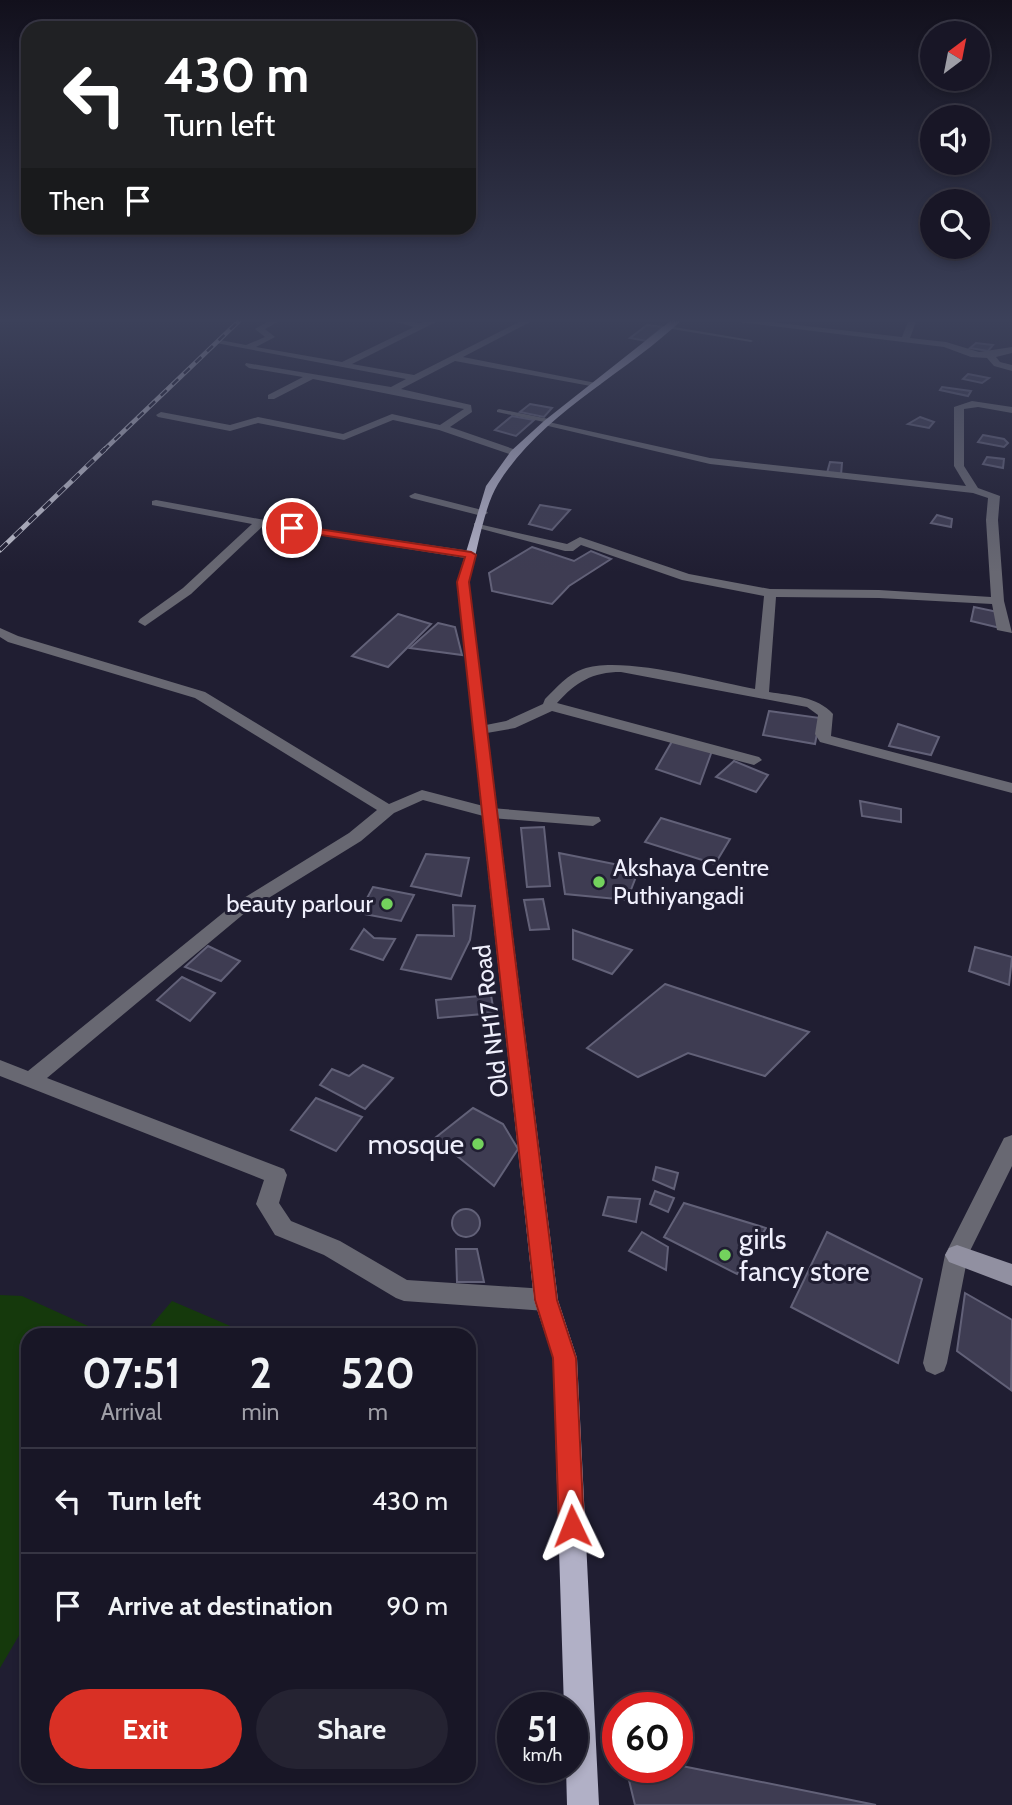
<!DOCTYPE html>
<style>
body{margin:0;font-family:Cabin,sans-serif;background:#252332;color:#f1f3f6;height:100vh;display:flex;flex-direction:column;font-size:26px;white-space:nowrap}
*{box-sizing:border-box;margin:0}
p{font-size:23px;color:#9f9fa7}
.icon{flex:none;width:38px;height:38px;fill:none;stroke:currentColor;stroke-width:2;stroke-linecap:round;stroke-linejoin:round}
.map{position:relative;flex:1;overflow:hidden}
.sheet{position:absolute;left:21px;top:1328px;width:455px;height:455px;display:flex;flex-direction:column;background:#181626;border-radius:21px;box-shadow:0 4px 10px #0003,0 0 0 2px #363543}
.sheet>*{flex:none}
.banner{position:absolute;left:21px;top:21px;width:455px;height:214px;border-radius:21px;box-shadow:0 4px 10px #0003,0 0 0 2px #363543;background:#202124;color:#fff;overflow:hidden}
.needle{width:46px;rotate:32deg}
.controls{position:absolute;left:920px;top:21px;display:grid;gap:14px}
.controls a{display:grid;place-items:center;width:70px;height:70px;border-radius:50%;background:#181626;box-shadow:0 4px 10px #0003,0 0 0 2px #363543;font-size:35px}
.speed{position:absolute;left:497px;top:1692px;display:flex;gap:14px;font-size:35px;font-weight:700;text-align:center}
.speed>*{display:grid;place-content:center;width:91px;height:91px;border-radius:50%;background:#181626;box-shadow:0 4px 10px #0003,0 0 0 2px #363543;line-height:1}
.speed small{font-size:18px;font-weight:400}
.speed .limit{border:10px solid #d22;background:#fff;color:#111}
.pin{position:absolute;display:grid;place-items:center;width:60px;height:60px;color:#fff;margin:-30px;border:4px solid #fff;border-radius:50%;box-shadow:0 2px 7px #0007}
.me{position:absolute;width:77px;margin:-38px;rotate:358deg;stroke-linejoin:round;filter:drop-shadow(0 0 5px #0008)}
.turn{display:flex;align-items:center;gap:24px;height:147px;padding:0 28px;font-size:32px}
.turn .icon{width:91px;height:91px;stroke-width:2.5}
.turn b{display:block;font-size:49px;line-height:60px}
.then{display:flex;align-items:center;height:66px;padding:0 28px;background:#0003;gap:14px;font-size:26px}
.eta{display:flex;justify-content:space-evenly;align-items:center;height:119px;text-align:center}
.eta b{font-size:42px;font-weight:700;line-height:49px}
.cta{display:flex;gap:14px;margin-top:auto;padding:14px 28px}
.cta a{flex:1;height:80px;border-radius:42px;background:#d93025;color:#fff;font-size:28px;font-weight:700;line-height:80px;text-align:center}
.cta a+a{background:#252332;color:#f1f3f6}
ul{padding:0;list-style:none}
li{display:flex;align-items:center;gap:21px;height:105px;padding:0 28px;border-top:2px solid #363543}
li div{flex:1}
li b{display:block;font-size:26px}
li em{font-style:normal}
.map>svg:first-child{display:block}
.green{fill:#15390c}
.building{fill:#3e3c52;stroke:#626178;stroke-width:2}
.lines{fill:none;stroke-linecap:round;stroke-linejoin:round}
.service{fill:#686872;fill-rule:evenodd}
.minor{fill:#686872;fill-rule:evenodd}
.secondary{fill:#9190a1;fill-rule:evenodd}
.primary{fill:#b1b0c6;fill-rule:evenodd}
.rail-far1-casing{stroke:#bebecc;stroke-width:4.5}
.rail-casing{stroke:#bebecc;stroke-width:5}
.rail-far1{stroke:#201e32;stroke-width:2.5;stroke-dasharray:8;stroke-linecap:butt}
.rail{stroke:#201e32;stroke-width:3.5;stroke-dasharray:10;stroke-linecap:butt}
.route{fill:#d93025;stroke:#8d1f18;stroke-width:2}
.poi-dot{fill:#73d25d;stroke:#201e32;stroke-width:2.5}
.labels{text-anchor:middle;stroke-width:6;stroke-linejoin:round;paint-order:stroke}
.poi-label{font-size:24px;fill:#efeffc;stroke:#201e32;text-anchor:start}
.street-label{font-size:24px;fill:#efeffc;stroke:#201e32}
.near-poi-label{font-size:28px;fill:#efeffc;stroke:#201e32;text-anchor:end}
</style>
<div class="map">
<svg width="1012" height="1805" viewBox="0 0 1012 1805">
<rect width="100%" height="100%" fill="#201e32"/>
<g class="green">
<path d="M0,1295L22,1296L108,1335H28V1620L0,1668Z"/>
<path d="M172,1301L235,1328L234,1335H143Z"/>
</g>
<g class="building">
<path d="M647,325L663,327L646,341L630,338Z"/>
<path d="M976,343L993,345L988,351L970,348Z"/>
<path d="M968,374L989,378L982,383L963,379Z"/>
<path d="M942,387L971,391L968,396L940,390Z"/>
<path d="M530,404L552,408L544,417L520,412Z"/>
<path d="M512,416L534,420L516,436L495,430Z"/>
<path d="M920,417L934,422L929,428L908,424Z"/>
<path d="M983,435L1004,439L1008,443L1004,447L978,442Z"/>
<path d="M987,457L1004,459L1003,468L983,464Z"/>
<path d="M830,462L842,463L841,475L827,473Z"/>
<path d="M540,505L570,510L552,530L529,524Z"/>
<path d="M937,515L952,519L951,527L931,523Z"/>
<path d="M532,547L574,561L591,551L611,559L569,586L552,604L492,591L489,573Z"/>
<path d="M974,607L998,612L1000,628L971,621Z"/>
<path d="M398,614L431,624L388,667L352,656Z"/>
<path d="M438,623L455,627L462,655L410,648Z"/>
<path d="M769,711L820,718L815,744L763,735Z"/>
<path d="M898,724L939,737L931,755L889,746Z"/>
<path d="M674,738L713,748L700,784L656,769Z"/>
<path d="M734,761L768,775L756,792L716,777Z"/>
<path d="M860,801L901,809V822L862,816Z"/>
<path d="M661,818L730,839L715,864L645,842Z"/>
<path d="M544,827L550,886L527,887L521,828Z"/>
<path d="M559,853L639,869L627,900L565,894Z"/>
<path d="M426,854L469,858L461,896L411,886Z"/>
<path d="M373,887L414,895L401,921L359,913Z"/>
<path d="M543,899L549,929L530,930L524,900Z"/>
<path d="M453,905L475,906L470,940L451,979L401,969L417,935L454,936Z"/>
<path d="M364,929L374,938L395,939L383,960L351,949Z"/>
<path d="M573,930L632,950L612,974L573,959Z"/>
<path d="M208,946L240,961L221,981L185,967Z"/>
<path d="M975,947L1012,957L1009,985L969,971Z"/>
<path d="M182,977L215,993L190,1021L157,1000Z"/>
<path d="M665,984L809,1032L765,1076L688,1053L638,1077L587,1048Z"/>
<path d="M491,995L494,1013L438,1018L436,1000Z"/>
<path d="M363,1065L393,1078L365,1109L320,1085L332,1069L349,1076Z"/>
<path d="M316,1098L362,1117L336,1151L291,1130Z"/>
<path d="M473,1108L503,1124L518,1149L494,1186L435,1138Z"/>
<path d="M656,1167L678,1173L674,1189L653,1180Z"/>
<path d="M655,1191L674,1198L668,1212L650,1204Z"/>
<path d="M608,1197L640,1199L636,1222L603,1215Z"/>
<path d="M684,1203L766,1228L737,1274L664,1237Z"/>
<circle cx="466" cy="1223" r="14"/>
<path d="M642,1232L668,1247L666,1270L629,1251Z"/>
<path d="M827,1232L922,1279L898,1363L791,1307Z"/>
<path d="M456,1249H477L484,1282H457Z"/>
<path d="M965,1293L1012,1320L1011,1390L957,1351Z"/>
<path d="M677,1765L876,1805H635L626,1768H677Z"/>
</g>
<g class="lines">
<g class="service">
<path d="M668,326L751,340L753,341L751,342L666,328Z"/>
<path d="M499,409L549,419L552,421L549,423L497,412V410Z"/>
</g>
<g class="minor">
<path d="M272,319H283L265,329L275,337L256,347L342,362L414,327L385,319L421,323L430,319H442L352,364L414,375L525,319H536L463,357L601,384L596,387L455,361L401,389L471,405L472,412L450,427L519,451L520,453L515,456L439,430L393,420L344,440L258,423L230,431L158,417L156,415L161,412L230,425L258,417L343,434L392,414L440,425L464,409L313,379L274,399H268V395L303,377L249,368L245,365L246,363L391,387L406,379L216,343L220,340L246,345L265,337L255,329Z"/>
<path d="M714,319H744L902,337L909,319H917L910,338L946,342L979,352L1012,347V353L996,357L1000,362L1012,365V371L994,366L987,358L971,357L944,347Z"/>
<path d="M972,401L1012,407V413L978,407L964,409V466L978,488L1000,496L998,520L1004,601L1012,633L997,630L992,604L879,598L776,597L769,692C792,696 817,696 833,714L831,736L1012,783V793L820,742L815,734L818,715L807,707L621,672C592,672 576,682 557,703L759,757L762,760L754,765L552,711L515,728L481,734L474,730L476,727L506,721L543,704L545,699C556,688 568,674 583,669C620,655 714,681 755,689L764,596L682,580L581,545L573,551H565L474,527V523L567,544L580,537L689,574L770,589L879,590L991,597L986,520L988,498L973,493L710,464L544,425V421L710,458L966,486L954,466V407Z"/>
<path d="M415,493L486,511L488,513L482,516L411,498L409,496Z"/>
<path d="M156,500L292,525L471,551L477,555L471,559L263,526L191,594L145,626L138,622L140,619L183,588L252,524L152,505V501Z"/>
<path d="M0,628L18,636L205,692L389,804L422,790L491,808L599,817L601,821L593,826L491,818L423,800L394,813L361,841L246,912L47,1078L284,1169L287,1175L279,1203L291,1221L340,1241L407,1280L546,1289L554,1292L558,1300L554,1308L546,1311L404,1301L396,1298L324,1255L275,1235L256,1204L264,1180L0,1076V1060L28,1071L234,904L349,833L377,810L195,698L8,642L0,637Z"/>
<path d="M1012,1135V1166L968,1255L947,1363L944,1371L935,1375L926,1371L923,1363L945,1255L1004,1138Z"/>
</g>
<path class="secondary" d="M957,1245L1012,1264V1286L949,1262L945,1255L949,1248Z"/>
<path class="primary" d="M673,319H683C624,375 542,413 498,484C483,509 477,553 469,582L558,1300L577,1358L599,1805H567L566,1768H572V1708H564L553,1358L534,1300L457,582L486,486L511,451L544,421Z"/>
<g class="rail-far1-casing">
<path id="rail-far1" d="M103,451L241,319"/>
</g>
<g class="rail-casing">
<path id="rail" d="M0,550L105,449"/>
</g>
<use href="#rail-far1" class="rail-far1"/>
<use href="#rail" class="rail"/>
</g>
<linearGradient id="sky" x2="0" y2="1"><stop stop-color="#12101c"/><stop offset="0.56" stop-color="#3c415a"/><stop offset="1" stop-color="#3c415a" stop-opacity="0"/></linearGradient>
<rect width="1012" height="572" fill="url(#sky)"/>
<path class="route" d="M292,525L471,552L476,555L469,582L557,1300L576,1358L584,1526L581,1535L572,1538L563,1535L559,1526L553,1358L535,1300L457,582L465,557L288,530V526Z"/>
<g class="poi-dot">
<circle cx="599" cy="882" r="7"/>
<circle cx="387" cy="904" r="7"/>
<circle cx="478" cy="1144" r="7"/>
<circle cx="725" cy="1255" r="7"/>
</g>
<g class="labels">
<g class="poi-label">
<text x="613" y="876">Akshaya Centre<tspan x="613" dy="28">Puthiyangadi</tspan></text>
<text x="373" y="912" text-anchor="end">beauty parlour</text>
</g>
<g class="street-label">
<text transform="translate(491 1021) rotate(-97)" y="8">Old NH17 Road</text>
</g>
<g class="near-poi-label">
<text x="464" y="1154">mosque</text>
<text x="739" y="1249" text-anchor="start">girls<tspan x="739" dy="32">fancy store</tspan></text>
</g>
</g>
</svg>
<div class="controls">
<a><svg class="needle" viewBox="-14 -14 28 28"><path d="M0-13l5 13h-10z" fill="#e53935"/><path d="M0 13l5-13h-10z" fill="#9f9fa7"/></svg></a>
<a><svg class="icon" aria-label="sound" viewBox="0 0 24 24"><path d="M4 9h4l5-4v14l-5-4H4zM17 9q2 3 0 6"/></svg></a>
<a><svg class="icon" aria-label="search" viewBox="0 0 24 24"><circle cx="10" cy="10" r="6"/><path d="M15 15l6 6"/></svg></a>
</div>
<div class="speed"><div>51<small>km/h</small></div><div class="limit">60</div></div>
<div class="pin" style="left:292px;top:528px;background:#d93025"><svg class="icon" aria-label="arrive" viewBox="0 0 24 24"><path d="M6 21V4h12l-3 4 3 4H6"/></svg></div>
<svg class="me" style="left:572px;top:1526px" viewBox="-20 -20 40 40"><path d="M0-17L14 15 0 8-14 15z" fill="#d93025" stroke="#fff" stroke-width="4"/></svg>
<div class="banner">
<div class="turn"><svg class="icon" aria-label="left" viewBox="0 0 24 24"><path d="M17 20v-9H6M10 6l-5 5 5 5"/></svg><div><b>430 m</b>Turn left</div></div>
<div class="then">Then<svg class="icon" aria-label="arrive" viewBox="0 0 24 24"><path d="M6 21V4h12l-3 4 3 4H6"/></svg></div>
</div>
<section class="sheet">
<div class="eta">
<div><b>07:51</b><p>Arrival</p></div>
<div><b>2</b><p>min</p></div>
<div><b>520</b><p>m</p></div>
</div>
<ul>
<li><svg class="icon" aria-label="left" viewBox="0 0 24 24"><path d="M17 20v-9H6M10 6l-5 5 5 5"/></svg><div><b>Turn left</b></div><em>430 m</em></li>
<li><svg class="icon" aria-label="arrive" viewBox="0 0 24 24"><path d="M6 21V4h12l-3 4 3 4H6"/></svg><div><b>Arrive at destination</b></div><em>90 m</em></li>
</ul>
<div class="cta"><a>Exit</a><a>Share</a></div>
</section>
</div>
